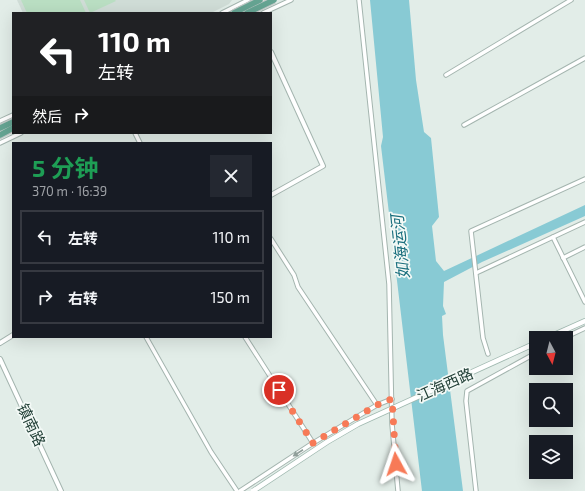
<!DOCTYPE html>
<html lang="zh">
<meta charset="utf-8">
<style>
body{margin:0;font-family:"Exo 2","Noto Sans SC",sans-serif;background:#242831;color:#f1f3f6;height:100vh;display:flex;flex-direction:column;font-size:15px;white-space:nowrap}
*{box-sizing:border-box;margin:0}
p{font-size:13px;color:#9ea1a6}
.icon{flex:none;width:22px;height:22px;fill:none;stroke:currentColor;stroke-width:2;stroke-linecap:round;stroke-linejoin:round}
.map{position:relative;flex:1;overflow:hidden}
.details{position:absolute;left:12px;top:142px;width:260px;height:196px;display:flex;flex-direction:column;background:#171b24;border-radius:0px;box-shadow:0 4px 16px #0002}
.details>*{flex:none}
.hud{position:absolute;left:12px;top:12px;width:260px;height:122px;border-radius:0px;box-shadow:0 4px 16px #0002;background:#202124;color:#fff;overflow:hidden}
.needle{width:26px;rotate:173deg}
.fabs{position:absolute;left:529px;top:331px;display:grid;gap:8px}
.fabs a{display:grid;place-items:center;width:44px;height:44px;border-radius:0px;background:#171b24;box-shadow:0 4px 16px #0002;font-size:20px}
.pin{position:absolute;display:grid;place-items:center;width:34px;height:34px;color:#fff;margin:-17px;border:2px solid #fff;border-radius:50%;box-shadow:0 1px 4px #0007}
.me{position:absolute;width:44px;margin:-22px;rotate:355deg;stroke-linejoin:round;filter:drop-shadow(0 0 3px #0008)}
.turn{display:flex;align-items:center;gap:14px;height:84px;padding:0 20px;font-size:18px}
.turn .icon{width:52px;height:52px;stroke-width:2.5}
.turn b{display:block;font-size:28px;line-height:34px}
.then{display:flex;align-items:center;height:38px;padding:0 20px;background:#0003;gap:8px;font-size:15px}
.round{display:grid;place-items:center;flex:none;width:42px;height:42px;border-radius:0px;background:#242831}
.headline{display:flex;align-items:center;justify-content:space-between;height:68px;padding:0 20px}
h1{font-size:24px;font-weight:700;line-height:30px;color:#1e9e55}
ul{padding:0;list-style:none}
li{display:flex;align-items:center;gap:12px;height:54px;margin:0 8px 6px;padding:0 12px;border:2px solid #363941;border-radius:0px}
li div{flex:1}
li b{display:block;font-size:15px}
li em{font-style:normal}
.map>svg:first-child{display:block}
.built{fill:#d0ddd7}
.green{fill:#badfc3}
.water{fill:#88cad4}
.lines{fill:none;stroke-linecap:round;stroke-linejoin:round}
.minor-casing{stroke:#a4b5af;stroke-width:5.5}
.tertiary-casing{stroke:#a4b5af;stroke-width:6}
.secondary-casing{stroke:#a0b9b0;stroke-width:6}
.primary-casing{stroke:#c1c9c7;stroke-width:8}
.minor{stroke:#fff;stroke-width:3.5}
.tertiary{stroke:#fff;stroke-width:4}
.secondary{stroke:#fff;stroke-width:4.5}
.primary{stroke:#65a492;stroke-width:5.5}
.secondary-bridge-casing{stroke:#a0b9b0;stroke-width:6;stroke-linecap:butt}
.primary-bridge-casing{stroke:#c1c9c7;stroke-width:8;stroke-linecap:butt}
.secondary-bridge{stroke:#fff;stroke-width:4.5}
.primary-bridge{stroke:#65a492;stroke-width:5.5}
.oneway{fill:#909f9a}
.route{stroke:#f77a57;stroke-width:7;stroke-dasharray:0 12.6}
.labels{text-anchor:middle;stroke-width:3.5;stroke-linejoin:round;paint-order:stroke}
.street-label{font-size:15px;fill:#213f36;stroke:#f3f9f6}
.water-label{font-size:16px;font-style:italic;fill:#196e7d;stroke:#f3f9f6}
</style>
<div class="map">
<svg width="585" height="491" viewBox="0 0 585 491">
<rect width="100%" height="100%" fill="#e2ede8"/>
<path class="built" d="M17,0H232L229,4L211,13H23Z"/>
<g class="green">
<path d="M21,0H80L86,13H27Z"/>
<path d="M84,0H115L116,1L90,13Z"/>
</g>
<path class="water" d="M370,0H409L416,80L424,132L431,138L439,217L432,226L436,261L444,271L585,205V216L482,262L444,282L443,306L446,314L442,316L443,335L463,491H422L381,146L383,137Z"/>
<g class="lines">
<g class="minor-casing">
<g id="minor">
<path d="M359,0L389,284L392,424L398,491"/>
<path d="M222,13L248,0"/>
<path d="M263,13L291,0"/>
<path d="M446,75L571,0"/>
<path d="M0,121L13,115"/>
<path d="M464,125L585,58"/>
<path d="M135,133L140,143"/>
<path d="M0,143L21,133"/>
<path d="M553,237L585,302"/>
<path d="M271,239L294,275L298,287L377,405"/>
<path d="M563,258L585,247"/>
<path d="M476,273L585,222"/>
<path d="M146,337L211,452L237,491"/>
<path d="M245,337L313,443"/>
<path d="M564,338L585,328"/>
<path d="M488,354L483,338L471,231L585,179"/>
<path d="M240,491L313,443L377,405L392,399"/>
<path d="M476,491L466,401L467,391L536,353"/>
</g>
</g>
<g class="tertiary-casing">
<g id="tertiary">
<path d="M271,52L323,166L271,195"/>
<path d="M0,343L13,335"/>
<path d="M0,359L61,491"/>
</g>
</g>
<g class="secondary-casing">
<path id="secondary" d="M547,338L585,321"/>
</g>
<g class="primary-casing">
<g id="primary">
<path d="M0,128L13,122"/>
<path d="M0,135L13,128"/>
</g>
</g>
<use href="#minor" class="minor"/>
<use href="#tertiary" class="tertiary"/>
<use href="#secondary" class="secondary"/>
<use href="#primary" class="primary"/>
<g class="secondary-bridge-casing">
<path id="secondary-bridge" d="M253,491L327,442L358,424L536,343"/>
</g>
<g class="primary-bridge-casing">
<g id="primary-bridge">
<path d="M234,13L260,0"/>
<path d="M247,13L274,0"/>
</g>
</g>
<use href="#secondary-bridge" class="secondary-bridge"/>
<use href="#primary-bridge" class="primary-bridge"/>
</g>
<defs><path id="oneway-solid" d="M-6-.8H1V-3.2L6.5 0L1 3.2V.8H-6Z"/></defs>
<use class="oneway" href="#oneway-solid" transform="translate(298 453) rotate(147)"/>
<g class="lines">
<path class="route" d="M279,390L313,443L377,405L392,399L396,464"/>
</g>
<g class="labels">
<g class="street-label">
<text transform="translate(445 385) rotate(-24)" y="5">江海西路</text>
<text transform="translate(31 425) rotate(65)" y="5">镇南路</text>
</g>
<g class="water-label">
<text transform="translate(400 247) rotate(-96)" y="6">如海运河</text>
</g>
</g>
</svg>
<div class="fabs">
<a><svg class="needle" viewBox="-14 -14 28 28"><path d="M0-13l5 13h-10z" fill="#e53935"/><path d="M0 13l5-13h-10z" fill="#9ea1a6"/></svg></a>
<a><svg class="icon" aria-label="search" viewBox="0 0 24 24"><circle cx="10" cy="10" r="6"/><path d="M15 15l6 6"/></svg></a>
<a><svg class="icon" aria-label="layers" viewBox="0 0 24 24"><path d="M12 4l9 5-9 5-9-5zM3 14l9 5 9-5"/></svg></a>
</div>
<div class="pin" style="left:279px;top:390px;background:#d93025"><svg class="icon" aria-label="arrive" viewBox="0 0 24 24"><path d="M6 21V4h12l-3 4 3 4H6"/></svg></div>
<svg class="me" style="left:396px;top:464px" viewBox="-20 -20 40 40"><path d="M0-17L14 15 0 8-14 15z" fill="#f77a57" stroke="#fff" stroke-width="4"/></svg>
<div class="hud">
<div class="turn"><svg class="icon" aria-label="left" viewBox="0 0 24 24"><path d="M17 20v-9H6M10 6l-5 5 5 5"/></svg><div><b>110 m</b>左转</div></div>
<div class="then">然后<svg class="icon" aria-label="right" viewBox="0 0 24 24"><path d="M7 20v-9h11M14 6l5 5-5 5"/></svg></div>
</div>
<section class="details">
<div class="headline"><div><h1>5 分钟</h1><p>370 m · 16:39</p></div><a class="round"><svg class="icon" aria-label="close" viewBox="0 0 24 24"><path d="M6 6l12 12M18 6L6 18"/></svg></a></div>
<ul>
<li><svg class="icon" aria-label="left" viewBox="0 0 24 24"><path d="M17 20v-9H6M10 6l-5 5 5 5"/></svg><div><b>左转</b></div><em>110 m</em></li>
<li><svg class="icon" aria-label="right" viewBox="0 0 24 24"><path d="M7 20v-9h11M14 6l5 5-5 5"/></svg><div><b>右转</b></div><em>150 m</em></li>
</ul>
</section>
</div>
